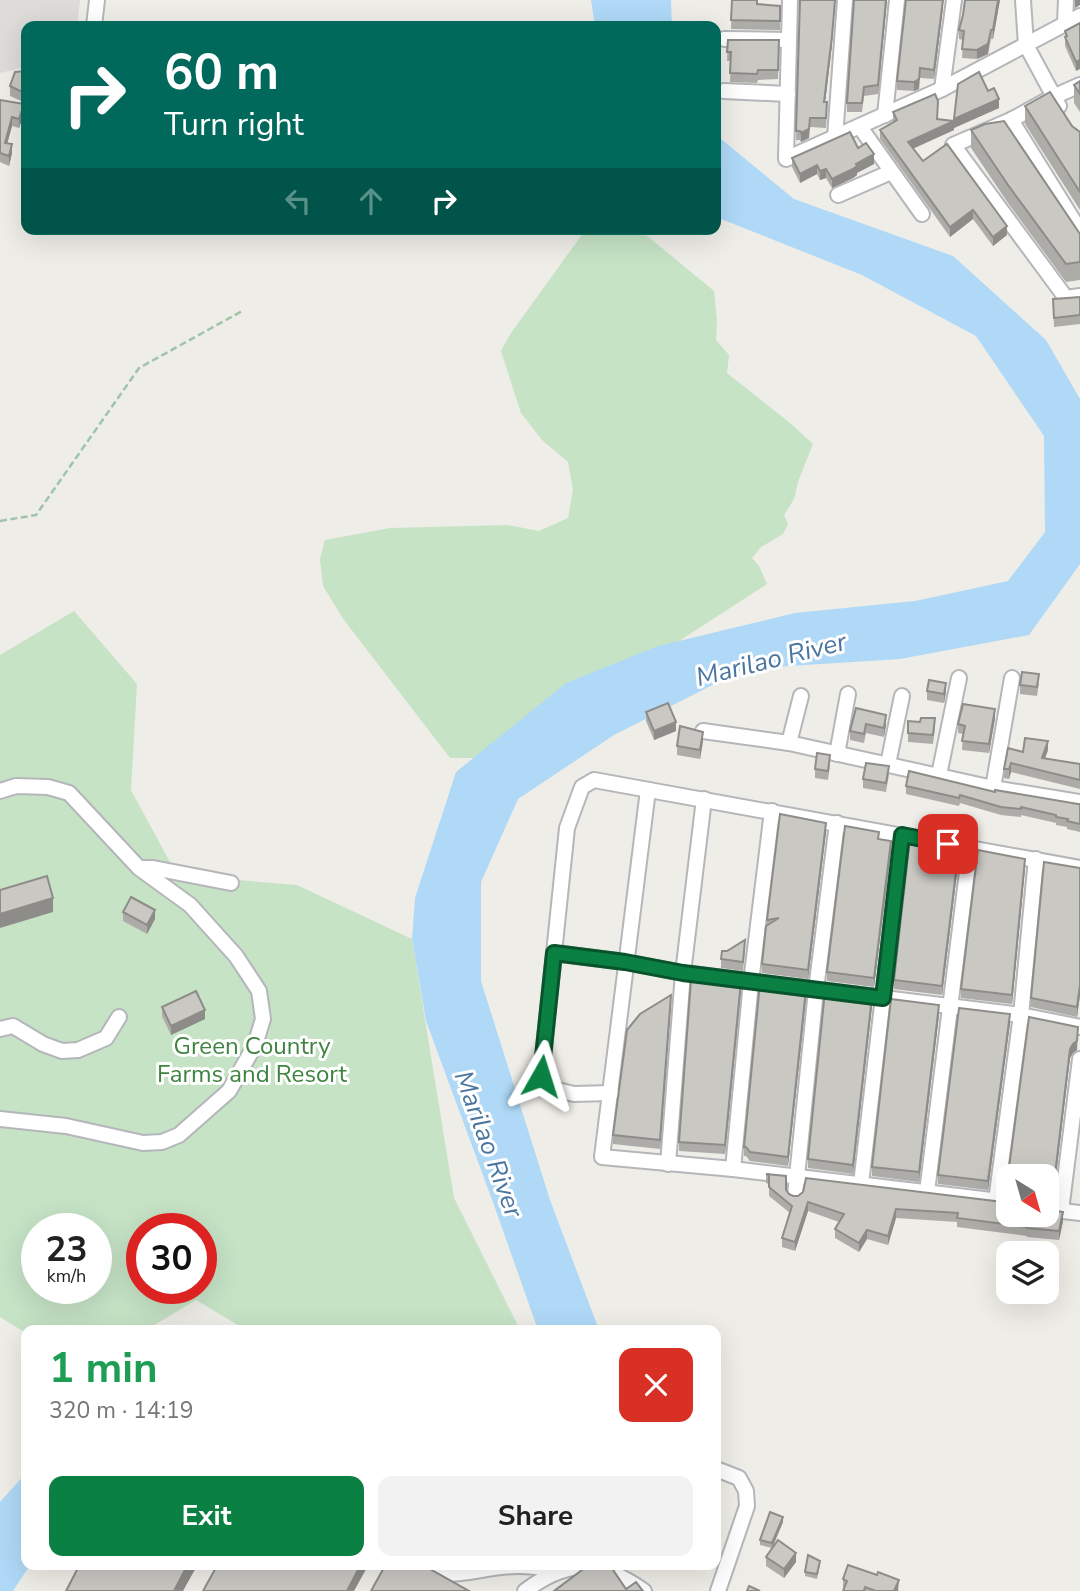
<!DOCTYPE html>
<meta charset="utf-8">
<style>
body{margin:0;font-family:"Nunito Sans",sans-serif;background:#f2f2f2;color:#222;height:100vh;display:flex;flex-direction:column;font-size:26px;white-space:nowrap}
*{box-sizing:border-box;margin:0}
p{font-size:23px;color:#767676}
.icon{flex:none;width:38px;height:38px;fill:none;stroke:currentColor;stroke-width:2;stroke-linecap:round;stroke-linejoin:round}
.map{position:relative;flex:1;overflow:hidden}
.details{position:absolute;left:21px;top:1325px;width:700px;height:245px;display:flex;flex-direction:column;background:#fff;border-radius:14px;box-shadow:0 7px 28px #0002}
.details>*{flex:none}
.hud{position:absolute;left:21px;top:21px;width:700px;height:214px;border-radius:14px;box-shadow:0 7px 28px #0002;background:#00695c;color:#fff;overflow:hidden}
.needle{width:46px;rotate:143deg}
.controls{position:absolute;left:996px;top:1164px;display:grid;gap:14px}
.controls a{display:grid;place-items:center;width:63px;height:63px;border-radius:14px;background:#fff;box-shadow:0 7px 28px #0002;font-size:35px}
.speed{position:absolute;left:21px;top:1213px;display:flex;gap:14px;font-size:35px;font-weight:700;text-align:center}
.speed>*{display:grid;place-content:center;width:91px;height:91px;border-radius:50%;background:#fff;box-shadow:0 7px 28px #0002;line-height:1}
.speed small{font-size:18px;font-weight:400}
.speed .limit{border:10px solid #d22;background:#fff;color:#111}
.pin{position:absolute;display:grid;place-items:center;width:60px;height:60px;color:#fff;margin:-30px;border-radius:14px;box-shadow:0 4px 10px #0006}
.me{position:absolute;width:77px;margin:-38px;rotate:6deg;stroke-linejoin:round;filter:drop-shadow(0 0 5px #0008)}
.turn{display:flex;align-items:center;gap:24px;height:147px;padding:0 28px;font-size:32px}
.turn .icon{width:91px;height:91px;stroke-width:2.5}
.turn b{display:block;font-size:49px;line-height:60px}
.lanes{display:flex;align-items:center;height:66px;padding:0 28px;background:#0003;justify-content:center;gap:35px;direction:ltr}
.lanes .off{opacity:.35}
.round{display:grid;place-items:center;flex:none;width:74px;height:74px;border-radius:14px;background:#f2f2f2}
.headline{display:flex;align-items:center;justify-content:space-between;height:119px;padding:0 28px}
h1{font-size:42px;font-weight:700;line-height:52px;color:#1e9e55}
.button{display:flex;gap:14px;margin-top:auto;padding:14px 28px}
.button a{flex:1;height:80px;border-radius:14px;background:#0b8043;color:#fff;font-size:28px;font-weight:700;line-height:80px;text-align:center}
.button a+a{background:#f2f2f2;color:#222}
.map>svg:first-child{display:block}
.industrial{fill:#dedcd9}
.green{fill:#c6e3c6;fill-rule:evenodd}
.water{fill:#afd9f7}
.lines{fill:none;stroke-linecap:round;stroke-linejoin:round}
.minor-casing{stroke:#b4b6ba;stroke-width:18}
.path{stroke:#9fc4a9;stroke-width:2.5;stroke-dasharray:7 3.5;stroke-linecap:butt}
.minor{stroke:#fff;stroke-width:14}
.wall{fill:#aeaca8}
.shaded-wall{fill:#8d8c88}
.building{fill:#cac8c3;stroke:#8d8c88;stroke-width:2}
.route-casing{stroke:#07532c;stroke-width:18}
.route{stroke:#0b8043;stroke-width:12}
.labels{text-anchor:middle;stroke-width:6;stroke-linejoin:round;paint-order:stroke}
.park-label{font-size:24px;fill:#3f8341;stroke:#fff}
.water-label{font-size:26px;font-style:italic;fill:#49759f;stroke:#fff}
</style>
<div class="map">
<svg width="1080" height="1591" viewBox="0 0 1080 1591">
<rect width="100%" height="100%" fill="#efede7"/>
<path class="industrial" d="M0,0H80L77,26H26V67L0,73Z"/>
<g class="green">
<path d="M586,229H639L714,291L717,321L716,340L729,355L727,373L790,423L813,444L798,482L794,499L784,515L788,524L783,534L761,547L752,558L759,566L767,584L645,663L491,758H450L344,620L323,586L320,559L325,540L390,528L508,525L539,531L568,518L573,490L568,462L542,440L521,413L501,351L511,333Z"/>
<path d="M74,611L137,684L131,790L177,875L297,885L412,939L454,1198L520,1330H246L196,1300L146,1330H26V1333L0,1317V655ZM37,1228H96V1288H37ZM142,1228H201V1288H142Z"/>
</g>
<g class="water">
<path d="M591,0H671L672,26H595Z"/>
<path d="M716,131L721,139L794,199L953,256L1046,340L1080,399V564L1029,635L900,659L744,669L614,735L518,799L481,882V981L550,1200L599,1330H538L494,1205L426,1021L412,939L415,898L456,772L566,683L658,646L795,613L915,601L1008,581L1045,532L1044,436L976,336L862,275L716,217Z"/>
<path d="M26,1473V1564L30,1565L13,1591H0V1502Z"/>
</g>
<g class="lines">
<g class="minor-casing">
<g id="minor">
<path d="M790,0L786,159L942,89L1080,16"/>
<path d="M1023,0L1026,45L1059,106"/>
<path d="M1065,23L1066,0"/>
<path d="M94,26L97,0"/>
<path d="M724,39L789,40"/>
<path d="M1080,85L1053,97L1011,120L953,145L1066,298L1080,296"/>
<path d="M942,89L954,0"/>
<path d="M724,91L788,94"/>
<path d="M885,115L897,0"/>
<path d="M1011,120L1080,231"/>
<path d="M860,127L922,214"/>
<path d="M835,138L845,0"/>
<path d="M838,195L891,172"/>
<path d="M703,731L789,743L993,788L1080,802"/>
<path d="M789,743L801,696"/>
<path d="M837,754L848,694"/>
<path d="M888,764L902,696"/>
<path d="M939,775L959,678"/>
<path d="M993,788L1012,678"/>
<path d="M648,790L602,1157L733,1169L1008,1202"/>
<path d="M0,791L16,786L48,787L69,793L139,868L190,905L236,956L259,991L263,1019L255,1045L229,1091L179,1135L162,1142L143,1143L66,1126L0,1119"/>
<path d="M140,868H153L231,883"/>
<path d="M1080,868L594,780L582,787L567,828L554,953L625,962L683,973L1021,1015L1080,1027"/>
<path d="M554,953L541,1076L549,1088L574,1094L611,1093"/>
<path d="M0,1029L13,1026L43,1044L62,1051L78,1050L106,1038L119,1017"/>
<path d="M668,1164L683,973L704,799"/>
<path d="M733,1169L751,982L772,811"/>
<path d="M861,1184L902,835"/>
<path d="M927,1192L970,848"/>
<path d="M795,1196L816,990L837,823"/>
<path d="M996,1201L1021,1015L1036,859"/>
<path d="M1046,1209L1080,1213"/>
<path d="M1061,1211L1080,1059"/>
<path d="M716,1469L739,1478L746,1491L747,1506L718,1591"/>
<path d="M405,1564C438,1586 481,1566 517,1566C531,1565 546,1569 560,1570"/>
<path d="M525,1591C569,1558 600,1560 644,1591"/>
</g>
</g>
<path class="path" d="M0,521L36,515L139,368L244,310"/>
<use href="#minor" class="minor"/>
</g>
<g class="wall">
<path d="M732,0H758V4L780,6V30L731,29Z"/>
<path d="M800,0L832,45L825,102L827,111L826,128L810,127L809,138L801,142L800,140H796Z"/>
<path d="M887,0L878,94L864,96L862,112H847V103Z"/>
<path d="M965,0H1000L993,39H991L988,54L977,59L962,58L963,40L959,39V30L963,15Z"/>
<path d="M926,1L943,7L934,79L920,78L919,89L914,91L897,90V81Z"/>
<path d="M1080,23L1076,71L1065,46V31Z"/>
<path d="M728,40H779L778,79L758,80L757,83L730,82L731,61H727Z"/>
<path d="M26,71V103L10,96V86Z"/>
<path d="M1080,81V112L1074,103V85Z"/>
<path d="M988,91L999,108L954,128V130L914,148L923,161L1007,235L993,246L973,219L950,237L880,139V130L893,122V112L954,121Z"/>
<path d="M0,100L24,113L19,128L12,126L7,143L12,153L9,166L0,162Z"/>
<path d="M1025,106L1072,126L1080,132V210L1025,124Z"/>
<path d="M971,130L1080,234V280L1066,282L1008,203L971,148Z"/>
<path d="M858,148L874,164L857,173V175L853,178L832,188L826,178L820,180L817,174L800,183L792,167V158Z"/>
<path d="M1080,297V324L1054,327L1053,299L1067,298Z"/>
<path d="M1039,683L1037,696L1020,694V685Z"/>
<path d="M927,691L946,692L944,703L927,700Z"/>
<path d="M856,708L886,724L884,737L866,733L864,743L850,740V731Z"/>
<path d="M646,712L676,731L654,740L646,721Z"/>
<path d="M995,718L989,753L962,750L963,734L958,733V724Z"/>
<path d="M908,721L920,722L935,728L933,744L908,742Z"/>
<path d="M703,741L700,759L677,755V746Z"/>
<path d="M1048,750L1045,758L1080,764V789L1011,772L1009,779L1004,778V769L1023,752Z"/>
<path d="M830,765L828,780L815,778V769Z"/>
<path d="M889,775L886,792L863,788V779Z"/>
<path d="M906,786L995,792L1080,804V832L1067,829V827L1056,825V823L1021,815V817L1001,815L960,803L959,806L906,794Z"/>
<path d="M826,832L808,979L762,973V964L767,920Z"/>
<path d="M879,839L891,850L874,987L827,981V972Z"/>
<path d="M959,856L942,995L894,989V980Z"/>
<path d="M1025,868L1012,1004L961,998V989Z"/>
<path d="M123,912L155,919L147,934L123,921Z"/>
<path d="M745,949L743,971L721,968V959L727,951Z"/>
<path d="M741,990L725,1154L679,1151V1142Z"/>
<path d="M1080,995L1077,1017L1031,1007V998Z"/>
<path d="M806,998L788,1166L750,1161L746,1156H744V1147Z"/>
<path d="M671,1004L660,1149L613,1144V1135Z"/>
<path d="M872,1006L853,1174L808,1168V1159Z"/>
<path d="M162,1007L205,1019L171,1035L162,1016Z"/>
<path d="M939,1015L919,1182L872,1176V1167Z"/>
<path d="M1029,1017L1077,1050L1073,1053L1070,1058L1053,1200H1046V1176H1008V1192H1007V1183Z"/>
<path d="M1010,1023L988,1190L938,1184V1175Z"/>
<path d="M766,1174L786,1176V1191L789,1194L793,1196L1063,1221L1059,1240L1027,1237V1236L957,1227V1222L896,1218L888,1245L867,1239L859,1252L835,1238V1229L839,1222L808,1211L795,1251L782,1247V1238L790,1213L769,1196V1184L766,1183Z"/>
<path d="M783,1522L772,1548L760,1545V1540Z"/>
<path d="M766,1557L796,1562L784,1578L766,1566Z"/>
<path d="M820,1565L817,1579L805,1576V1572Z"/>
<path d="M843,1579L899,1590L898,1591H843Z"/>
</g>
<g class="shaded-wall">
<path d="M835,0L832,45L824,111V102Z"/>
<path d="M886,0H887L878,94V85Z"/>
<path d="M943,0V7L934,79V70Z"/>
<path d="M998,0H1000L993,39V30Z"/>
<path d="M1075,0H1080V5L1075,8Z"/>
<path d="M991,30L988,54L977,59V50Z"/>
<path d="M1080,60V69L1076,71V62Z"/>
<path d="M920,68L919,89L914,91V82Z"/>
<path d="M999,99V108L954,128V130L908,151V142L954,121V119Z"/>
<path d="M24,104V113L19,128V119Z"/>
<path d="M12,117V126L5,152V143Z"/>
<path d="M810,118L809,138L801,142V133Z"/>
<path d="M12,144V153L9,166V156Z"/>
<path d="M874,154V164L857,173V175L853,178L832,188V179Z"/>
<path d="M817,165V174L800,183V174Z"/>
<path d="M826,169V178L820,180V171Z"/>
<path d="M973,210V219L950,237V227Z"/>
<path d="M1007,226V235L993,246V237Z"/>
<path d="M946,683V692L944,703V694Z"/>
<path d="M995,709V718L989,753V744Z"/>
<path d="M886,715V724L884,737V728Z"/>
<path d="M676,722V731L654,740V731Z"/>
<path d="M703,732V741L700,759V750Z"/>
<path d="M1048,741V750L1042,767V758Z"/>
<path d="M1011,763V772L1009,779V769Z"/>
<path d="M826,823V832L808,979V970Z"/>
<path d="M891,841V850L874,987V978Z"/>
<path d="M959,847V856L942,995V986Z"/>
<path d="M1025,859V868L1012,1004V995Z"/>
<path d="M53,898V912L0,928V914Z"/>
<path d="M155,910V919L147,934V925Z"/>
<path d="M741,981V990L725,1154V1145Z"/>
<path d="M1080,985V995L1077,1017V1007Z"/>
<path d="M806,989V998L788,1166V1157Z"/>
<path d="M671,995V1004L660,1149V1140Z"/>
<path d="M872,997V1006L853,1174V1165Z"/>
<path d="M939,1005V1015L919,1182V1172Z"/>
<path d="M205,1010V1019L171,1035V1026Z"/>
<path d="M1010,1014V1023L988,1190V1181Z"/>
<path d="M1078,1027L1077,1050L1073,1053L1070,1058L1053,1200V1191L1070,1049Z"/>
<path d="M808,1202V1211L795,1251V1242Z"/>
<path d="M896,1209V1218L888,1245V1236Z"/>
<path d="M1063,1212V1221L1059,1240V1231Z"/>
<path d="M867,1230V1239L859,1252V1243Z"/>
<path d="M783,1517V1522L772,1548V1543Z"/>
<path d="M796,1553V1562L784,1578V1569Z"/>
<path d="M188,1564H198L183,1591H174Z"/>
<path d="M361,1564H369L354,1591H347Z"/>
<path d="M899,1580L898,1591H894Z"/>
</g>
<g class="building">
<path d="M732,0H757V4L780,6V21L731,20Z"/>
<path d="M800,0H835L832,36L824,102H827L826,118H810L809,129L801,133L800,131H796Z"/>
<path d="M854,0H886L878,85L864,87L862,103H847Z"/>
<path d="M906,0H943L934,70L920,68L919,79L914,82L897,81Z"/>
<path d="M965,0H998L993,30H991L988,44L977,50L962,49L964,31L959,30L963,15Z"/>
<path d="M1080,23V60L1076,62L1065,37L1067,36L1065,31Z"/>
<path d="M728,40H779L778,70H758L757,74L730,73L731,52H727Z"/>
<path d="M26,71V94L10,86L15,72Z"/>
<path d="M979,72L988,91L994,88L999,99L954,119L958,84Z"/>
<path d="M1080,81V94L1074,85Z"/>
<path d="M1050,92L1072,126L1080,132V192L1025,106Z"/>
<path d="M935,94L938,101L937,119L954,121L908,142L923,161L947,144L1007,226L993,237L973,210L950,227L880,130L897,120L893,112Z"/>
<path d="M0,100L24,104L19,119L12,117L5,143L12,144L9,156L0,153Z"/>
<path d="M1004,121L1080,234V262L1066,264L1008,185L971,130L985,124Z"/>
<path d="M850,132L858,148L866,143L874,154L856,164L857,166L853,169L832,179L826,169L820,171L817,165L800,174L792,158Z"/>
<path d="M1080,297V315L1054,318L1053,299L1067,298Z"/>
<path d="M1022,672L1039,674L1037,687L1020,685Z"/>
<path d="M929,680L946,683L944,694L927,691Z"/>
<path d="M668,703L676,722L654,731L646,712Z"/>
<path d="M963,704L995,709L989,744L962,741L965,726L958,724Z"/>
<path d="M856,708L886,715L884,728L866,724L864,734L850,731Z"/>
<path d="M921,718H935L933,735L908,733V721L920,722Z"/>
<path d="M680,726L703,732L700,750L677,746Z"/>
<path d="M1025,738L1048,741L1042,758L1080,764V780L1011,763L1009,769H1004L1008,748L1023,752Z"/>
<path d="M817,753L830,755L828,771L815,769Z"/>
<path d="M866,763L889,766L886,783L863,779Z"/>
<path d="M909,771L995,792V790L1078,804H1080V824L1067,821L1068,819L1056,817V815L1021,807V809L1001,807L960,795L959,798L906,786Z"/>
<path d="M780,814L826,823L808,970L762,964L766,926L779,918L767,920Z"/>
<path d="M845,826L879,832L878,839L891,841L874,978L827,972Z"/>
<path d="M910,838L959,847L942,986L894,980Z"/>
<path d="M978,850L1025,859L1012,995L961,989Z"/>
<path d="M1044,862L1080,868V985L1077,1007L1031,998Z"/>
<path d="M47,876L53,898L0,914V890Z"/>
<path d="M131,897L155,910L147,925L123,912Z"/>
<path d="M745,940L743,962L721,959L722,951H727Z"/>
<path d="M697,975L741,981L725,1145L679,1142L691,980Z"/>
<path d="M760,983L806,989L788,1157L750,1152L746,1147H744Z"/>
<path d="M196,991L205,1010L171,1026L162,1007Z"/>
<path d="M825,991L872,997L853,1165L808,1159Z"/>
<path d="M671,995L660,1140L613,1135L627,1030L640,1014Z"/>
<path d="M891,999L939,1005L919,1172L872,1167Z"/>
<path d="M959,1008L1010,1014L988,1181L938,1175Z"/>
<path d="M1029,1017L1078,1027L1077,1041L1073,1044L1070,1049L1053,1191H1046V1176H1008V1183H1007Z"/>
<path d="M766,1174L786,1176V1190L789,1194L793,1196H798L803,1192L806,1178L995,1201H1008V1214H1046V1209L1063,1212L1059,1231L1027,1228V1227L957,1218L958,1213L896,1209L888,1236L867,1230L859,1243L835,1229L844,1214L808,1202L795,1242L782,1238L792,1206L769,1187V1175Z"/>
<path d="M770,1512L783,1517L772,1543L760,1540Z"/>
<path d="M778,1540L796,1553L784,1569L766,1557Z"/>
<path d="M808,1555L820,1561L817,1574L805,1572Z"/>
<path d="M80,1564H188L174,1591H66Z"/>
<path d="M218,1564H361L347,1591H203Z"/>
<path d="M386,1564H421L469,1591H371Z"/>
<path d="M590,1564H609L626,1589L636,1582L643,1591H554Z"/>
<path d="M848,1565L877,1575L878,1572L899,1580L894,1591H876L865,1587L864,1591H843L847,1581L843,1579Z"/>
<path d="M749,1586L760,1591H747Z"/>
</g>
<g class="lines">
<g class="route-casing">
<path id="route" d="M541,1076L554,953L625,962L683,973L883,998L902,835L948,844"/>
</g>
<use href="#route" class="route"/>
</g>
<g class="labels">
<g class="park-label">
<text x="252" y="1054">Green Country<tspan x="252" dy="28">Farms and Resort</tspan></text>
</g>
<g class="water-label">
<text transform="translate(771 659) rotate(-14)" y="9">Marilao River</text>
<text transform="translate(489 1144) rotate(70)" y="9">Marilao River</text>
</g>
</g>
</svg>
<div class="controls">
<a><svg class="needle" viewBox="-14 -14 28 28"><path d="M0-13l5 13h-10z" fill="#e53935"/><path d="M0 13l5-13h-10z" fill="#767676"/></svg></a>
<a><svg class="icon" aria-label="layers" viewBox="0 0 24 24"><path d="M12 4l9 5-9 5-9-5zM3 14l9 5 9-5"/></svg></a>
</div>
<div class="speed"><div>23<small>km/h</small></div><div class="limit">30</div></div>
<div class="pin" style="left:948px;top:844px;background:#d93025"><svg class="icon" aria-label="arrive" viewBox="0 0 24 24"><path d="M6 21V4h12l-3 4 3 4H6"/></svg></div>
<svg class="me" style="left:541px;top:1076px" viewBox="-20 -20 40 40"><path d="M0-17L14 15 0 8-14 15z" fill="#0b8043" stroke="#fff" stroke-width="4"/></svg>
<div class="hud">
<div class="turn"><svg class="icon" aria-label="right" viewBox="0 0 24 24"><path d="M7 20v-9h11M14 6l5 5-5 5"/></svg><div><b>60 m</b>Turn right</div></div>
<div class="lanes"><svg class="icon off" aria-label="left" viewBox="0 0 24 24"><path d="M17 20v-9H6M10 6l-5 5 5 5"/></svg><svg class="icon off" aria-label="ahead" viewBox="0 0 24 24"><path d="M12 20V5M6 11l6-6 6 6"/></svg><svg class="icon" aria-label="right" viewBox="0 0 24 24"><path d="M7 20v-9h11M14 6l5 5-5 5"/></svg></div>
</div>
<section class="details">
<div class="headline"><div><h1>1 min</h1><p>320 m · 14:19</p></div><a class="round" style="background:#d93025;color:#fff"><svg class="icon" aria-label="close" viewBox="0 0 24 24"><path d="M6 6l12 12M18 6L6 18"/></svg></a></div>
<div class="button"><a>Exit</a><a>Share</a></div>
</section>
</div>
